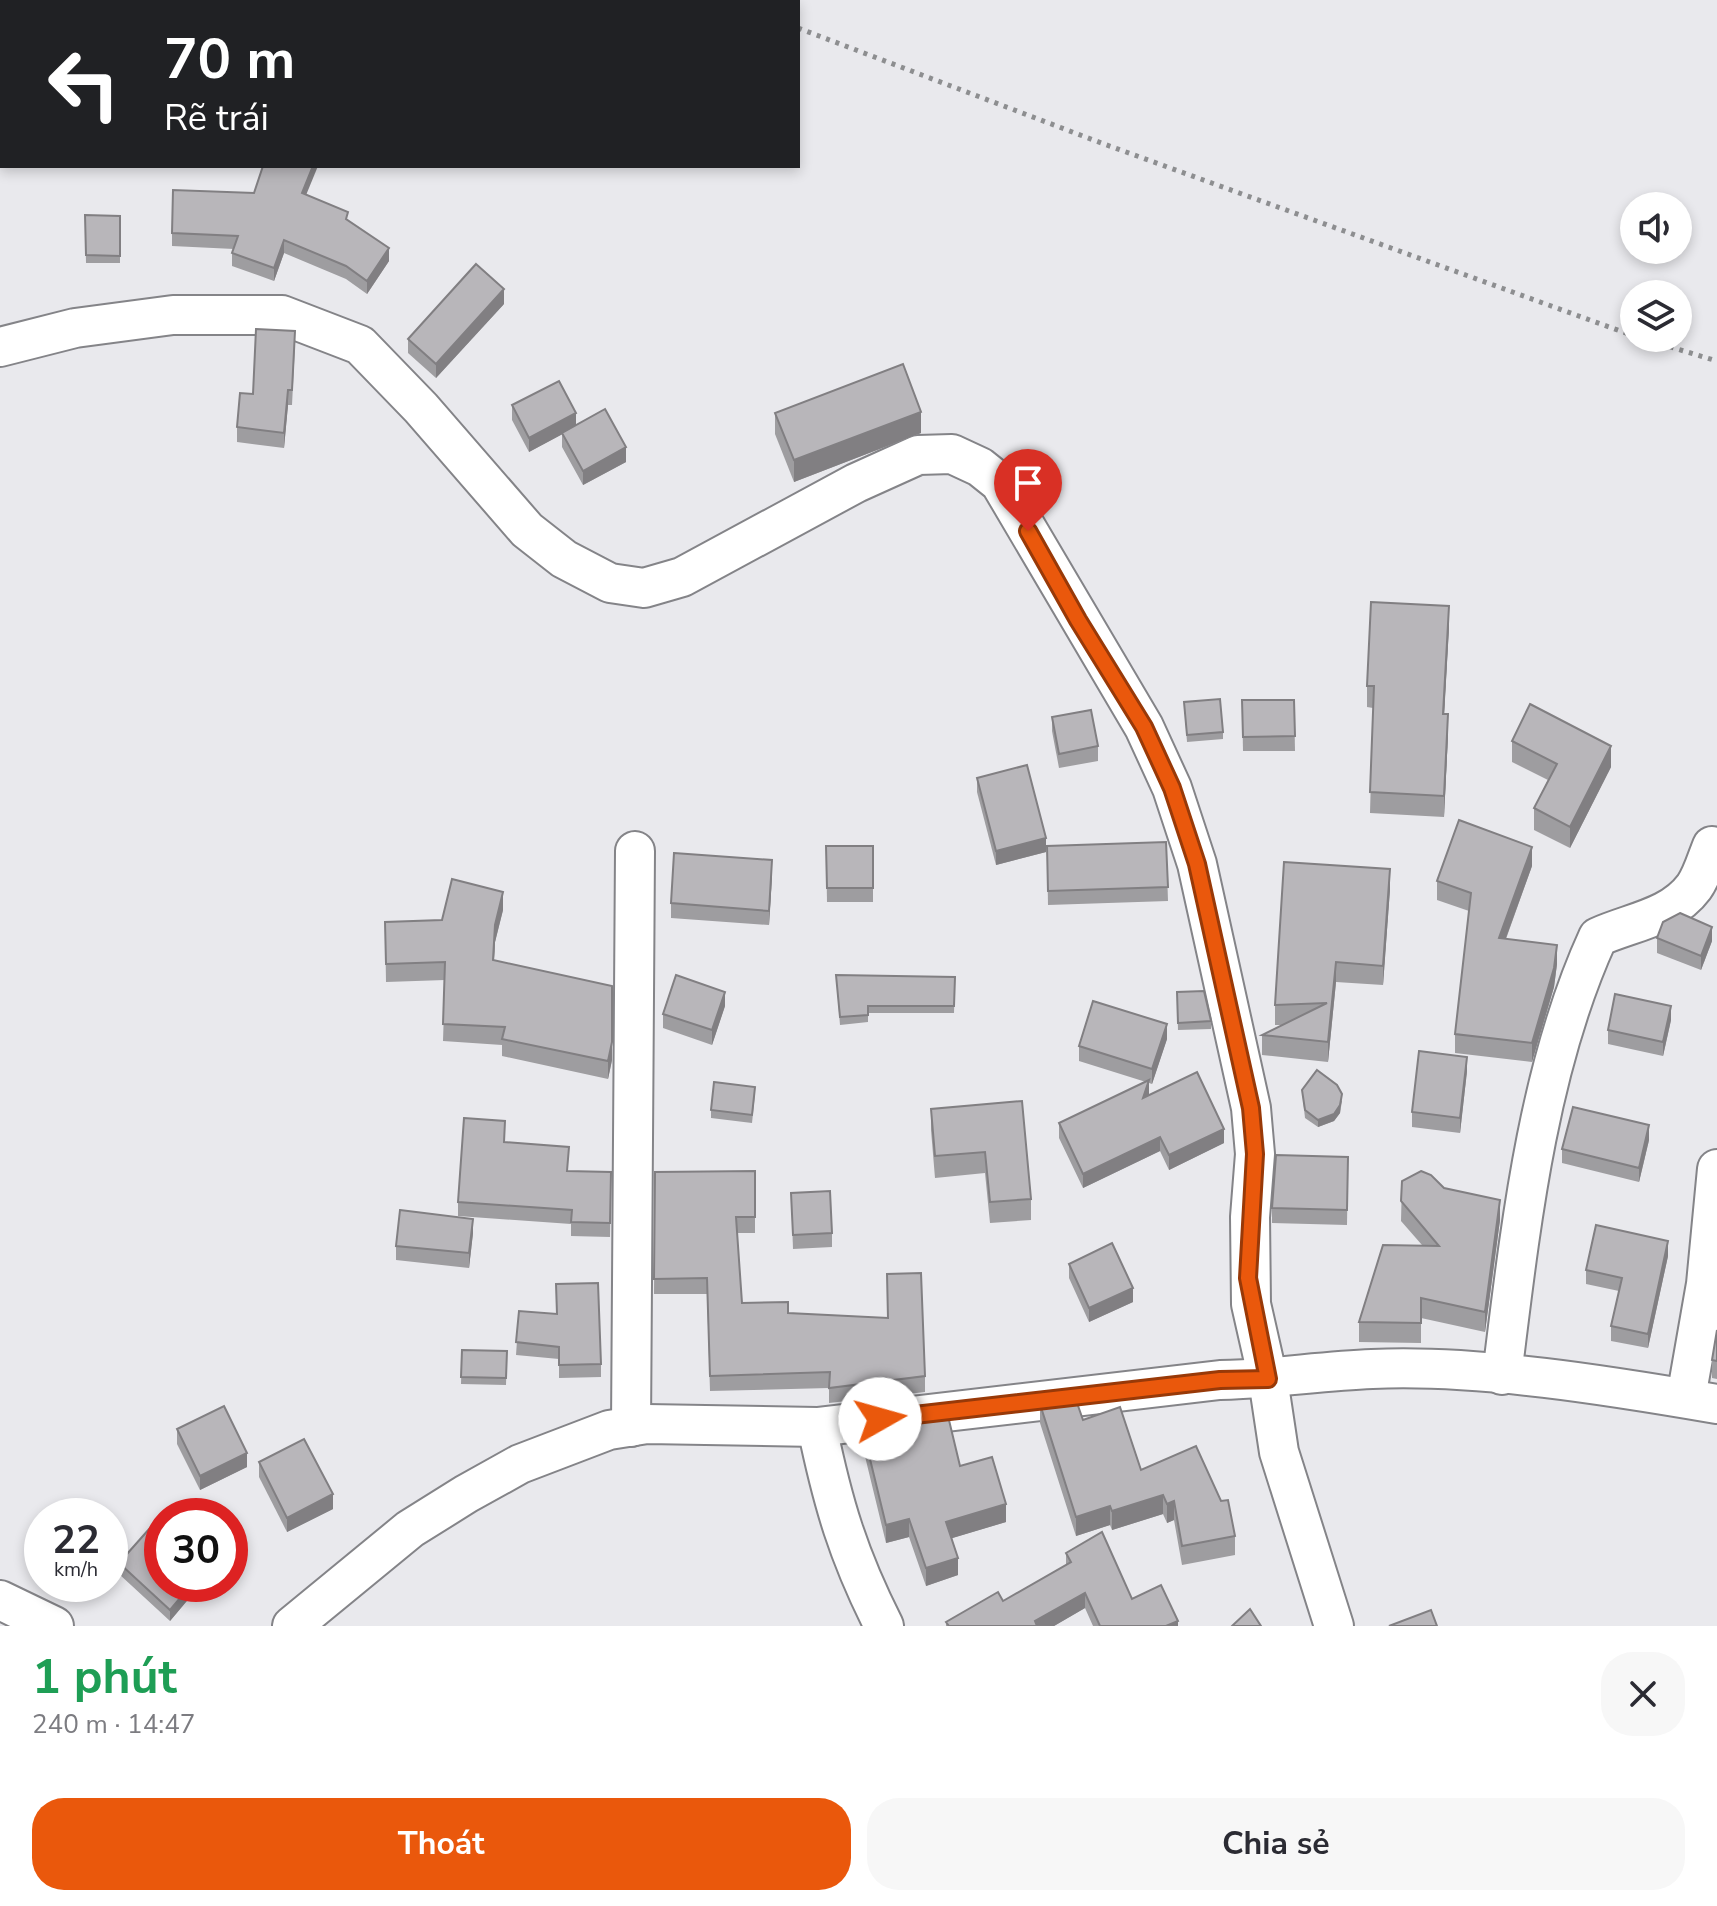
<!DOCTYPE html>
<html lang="vi">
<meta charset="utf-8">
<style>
body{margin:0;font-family:"Nunito Sans",sans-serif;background:#f7f7f7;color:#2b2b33;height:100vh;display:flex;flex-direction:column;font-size:30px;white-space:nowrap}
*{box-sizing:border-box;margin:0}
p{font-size:26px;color:#7c7c81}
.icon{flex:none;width:44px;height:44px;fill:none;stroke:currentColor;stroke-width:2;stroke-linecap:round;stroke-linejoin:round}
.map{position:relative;height:1626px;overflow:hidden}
.panel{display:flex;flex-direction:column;background:#fff;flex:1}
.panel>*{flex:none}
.top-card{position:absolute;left:0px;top:0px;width:800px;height:168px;box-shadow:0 4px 12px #0003;background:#202124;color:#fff;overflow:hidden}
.fabs{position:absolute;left:1620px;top:192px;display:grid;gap:16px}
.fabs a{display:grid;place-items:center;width:72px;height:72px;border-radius:50%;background:#fff;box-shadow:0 4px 12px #0003;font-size:40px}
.speed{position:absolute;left:24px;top:1498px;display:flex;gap:16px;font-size:40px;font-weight:700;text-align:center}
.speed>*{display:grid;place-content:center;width:104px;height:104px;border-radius:50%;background:#fff;box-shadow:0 4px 12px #0003;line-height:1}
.speed small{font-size:20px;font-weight:400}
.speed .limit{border:12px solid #d22;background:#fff;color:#111}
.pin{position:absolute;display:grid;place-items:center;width:68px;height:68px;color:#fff;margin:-82px -34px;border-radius:50% 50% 50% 0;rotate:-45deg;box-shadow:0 0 8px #0007}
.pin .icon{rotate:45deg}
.me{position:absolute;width:88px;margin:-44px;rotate:83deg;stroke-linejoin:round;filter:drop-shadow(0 0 6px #0008)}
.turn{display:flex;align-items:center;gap:28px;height:168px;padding:0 32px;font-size:36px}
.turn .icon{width:104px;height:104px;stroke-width:2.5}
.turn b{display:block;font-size:56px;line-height:68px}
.round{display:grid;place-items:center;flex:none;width:84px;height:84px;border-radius:32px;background:#f7f7f7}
.summary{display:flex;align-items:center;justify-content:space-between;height:136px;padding:0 32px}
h1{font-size:48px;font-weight:700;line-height:60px;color:#1e9e55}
.cta{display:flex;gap:16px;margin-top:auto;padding:16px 32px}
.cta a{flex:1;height:92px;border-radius:32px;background:#ea580c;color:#fff;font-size:32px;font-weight:700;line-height:92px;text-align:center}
.cta a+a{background:#f7f7f7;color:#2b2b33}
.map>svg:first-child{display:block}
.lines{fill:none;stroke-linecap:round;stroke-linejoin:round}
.street-casing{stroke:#848488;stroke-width:42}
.path{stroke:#8d8e90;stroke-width:5;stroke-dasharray:4 6;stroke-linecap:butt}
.street{stroke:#fff;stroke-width:38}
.wall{fill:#9e9da0}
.shaded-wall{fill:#817f82}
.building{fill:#b8b6ba;stroke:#817f82;stroke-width:2}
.route-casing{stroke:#983908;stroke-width:20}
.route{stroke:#ea580c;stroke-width:14}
</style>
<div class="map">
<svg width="1717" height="1626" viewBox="0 0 1717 1626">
<rect width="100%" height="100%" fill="#e9e9ed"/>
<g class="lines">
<g class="street-casing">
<g id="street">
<path d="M0,347L75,328L173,315H282L360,345L421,408L527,530L564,559L610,583L644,588L682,577L856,483L918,455L952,454L980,467L1000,483L1144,727L1172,788L1197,864L1251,1108L1255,1154L1250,1217L1251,1304L1268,1379L1279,1452L1334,1626"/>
<path d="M1502,1375C1520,1231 1537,1070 1598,937C1631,922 1671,918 1694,887C1702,876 1707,858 1712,846"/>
<path d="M1686,1398L1706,1284L1717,1169"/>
<path d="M631,1427L635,851"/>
<path d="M817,1427C833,1504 848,1555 884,1626"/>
<path d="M0,1600L54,1626"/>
<path d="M292,1626L410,1529L466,1494L520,1464L609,1430L647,1424L817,1427L1220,1380C1271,1379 1321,1371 1372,1369C1477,1364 1612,1386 1717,1404"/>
</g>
</g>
<g class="path">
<path d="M727,0L732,2"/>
<path d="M798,28L1104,144L1634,336"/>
<path d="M1641,338L1717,361"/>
</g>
<use href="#street" class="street"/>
</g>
<g class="wall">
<path d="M254,193L306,195L348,220L389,261L367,294L346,279L284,253L274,281L232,266V253L234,249L172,246V233Z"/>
<path d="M85,215L120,216V263H86Z"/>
<path d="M504,304L436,378L408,353V339Z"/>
<path d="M295,345L292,405H288L284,448L237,442V427L253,394Z"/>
<path d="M512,405L576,425L626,462L583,485L562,447V434L529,452L512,420Z"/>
<path d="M775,413L921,433L794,482L775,434Z"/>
<path d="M1449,627L1444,714L1448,735L1444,817L1370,813L1373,708L1367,707V686Z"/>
<path d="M1242,700H1294L1295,751H1243Z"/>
<path d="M1184,702L1223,732V739L1187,742Z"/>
<path d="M1052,717L1098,746V761L1059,768L1052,731Z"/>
<path d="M1512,741L1611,767L1570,848L1534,830V808L1548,780L1512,762Z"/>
<path d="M977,778L1046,852L996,865L977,792Z"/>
<path d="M1166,842L1168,901L1048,905L1047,846Z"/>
<path d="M826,846H873V902H827Z"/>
<path d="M1532,866L1506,939L1557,964L1554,987L1532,1062L1455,1053V1034L1469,911L1437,900V881Z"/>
<path d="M772,875L769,925L671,918V903Z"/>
<path d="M1390,889L1383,985L1336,982L1328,1062L1262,1055V1035L1282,1025H1275V1005Z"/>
<path d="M503,910L495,942L494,960L612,1060L608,1079L502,1056V1045L443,1041L445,980L386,982L385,922L442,920Z"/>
<path d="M1657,938L1712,941L1701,970L1657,953Z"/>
<path d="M836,975L955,977L954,1013H868V1022L840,1025Z"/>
<path d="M1177,992L1211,1021V1029L1178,1030Z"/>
<path d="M725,1006L712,1045L663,1028V1014Z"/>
<path d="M1671,1020L1663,1056L1608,1044V1030Z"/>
<path d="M1167,1039L1152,1084L1149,1083V1095L1224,1143L1169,1170L1160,1151L1083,1188L1059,1138V1123L1146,1082L1079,1061V1046Z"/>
<path d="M1467,1071L1460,1133L1412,1127V1112Z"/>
<path d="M1302,1090L1342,1101L1340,1113L1334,1121L1318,1127L1305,1118Z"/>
<path d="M755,1094L752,1123L711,1118V1110Z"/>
<path d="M1022,1101L1031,1199V1220L990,1223L985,1173L935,1178L931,1130V1109Z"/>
<path d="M1649,1140L1639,1182L1562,1163V1149Z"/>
<path d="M505,1142L568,1171L611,1172L610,1237L571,1236V1224L458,1216V1202Z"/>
<path d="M1348,1157L1347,1225L1272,1223V1208Z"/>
<path d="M755,1171V1233H737L742,1303L788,1313L888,1318L887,1274L925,1376V1392L829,1403V1388L710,1391L707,1294H654L655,1172Z"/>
<path d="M1402,1181L1444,1188L1500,1220L1485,1332L1421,1318V1343L1359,1342V1322L1422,1245L1401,1221Z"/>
<path d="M791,1193L832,1233V1247L793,1249Z"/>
<path d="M473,1233L469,1268L396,1260V1246Z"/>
<path d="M1668,1256L1648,1348L1611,1341V1326L1619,1291L1586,1284V1270Z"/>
<path d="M1069,1264L1133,1302L1089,1322L1069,1278Z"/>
<path d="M519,1311L601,1364V1377L559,1378V1359L516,1355Z"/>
<path d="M1717,1330V1379L1712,1378V1360Z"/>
<path d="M462,1350L507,1351L506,1385L461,1384Z"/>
<path d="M1040,1404L1083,1420L1141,1470L1235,1536V1555L1182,1565L1174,1520L1167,1523L1163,1514L1112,1530L1110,1525L1076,1536L1040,1423Z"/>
<path d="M862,1426L960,1466L1006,1522L952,1538L958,1575L926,1586L909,1537L886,1543L862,1444Z"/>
<path d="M177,1429L247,1467L200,1490L177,1444Z"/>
<path d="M259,1462L333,1509L287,1532L259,1477Z"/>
<path d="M1066,1553L1132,1599L1178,1626H1093L1085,1608L1054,1626H946V1622L1003,1601L1066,1565Z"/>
<path d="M119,1563L162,1584L191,1596L170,1621L119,1574Z"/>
</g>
<g class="shaded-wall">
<path d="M313,166H318L302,205V193Z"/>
<path d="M284,240V253L274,281V268Z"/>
<path d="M389,248V261L367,294V281Z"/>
<path d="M504,289V304L436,378V364Z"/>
<path d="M288,390V405L284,448V433Z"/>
<path d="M921,412V433L794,482V460Z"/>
<path d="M576,413V427L529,452V438Z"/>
<path d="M626,447V462L583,485V471Z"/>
<path d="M1449,606V627L1443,735V714Z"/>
<path d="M1448,714V735L1444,817V796Z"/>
<path d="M1611,746V767L1570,848V827Z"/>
<path d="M1046,838V852L996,865V851Z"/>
<path d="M1532,847V866L1499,957V938Z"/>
<path d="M772,860V875L769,925V911Z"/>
<path d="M1390,869V889L1383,985V966Z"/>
<path d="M503,892V910L495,942L493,977L495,925Z"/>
<path d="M1712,927V941L1701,970V956Z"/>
<path d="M1557,945V964L1554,987L1532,1062V1043Z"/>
<path d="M1336,962V982L1328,1062V1042Z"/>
<path d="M725,992V1006L712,1045V1030Z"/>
<path d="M612,1003V1060L608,1079V1061Z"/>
<path d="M1671,1006V1020L1663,1056V1042Z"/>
<path d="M1167,1024V1039L1152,1084V1069Z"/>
<path d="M1467,1057V1071L1460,1133V1118Z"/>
<path d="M1149,1080V1095L1143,1098Z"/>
<path d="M1342,1094L1340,1113L1334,1121L1318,1127V1120Z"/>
<path d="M1649,1125V1140L1639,1182V1168Z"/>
<path d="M1224,1129V1143L1169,1170V1155Z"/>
<path d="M1160,1137V1151L1083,1188V1174Z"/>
<path d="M1500,1200V1220L1485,1332V1312Z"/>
<path d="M473,1219V1233L469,1268V1253Z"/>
<path d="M1668,1241V1256L1648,1348V1334Z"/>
<path d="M1133,1288V1302L1089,1322V1308Z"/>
<path d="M247,1453V1467L200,1490V1476Z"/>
<path d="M333,1494V1509L287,1532V1518Z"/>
<path d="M1163,1495V1514L1112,1530V1511Z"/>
<path d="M1174,1501V1520L1167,1523V1504Z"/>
<path d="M1006,1504V1522L946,1540V1522Z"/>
<path d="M1110,1506V1525L1076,1536V1517Z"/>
<path d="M909,1519V1537L886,1543V1525Z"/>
<path d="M958,1558V1575L926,1586V1568Z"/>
<path d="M191,1585V1596L170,1621V1610Z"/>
<path d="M1085,1593V1608L1054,1626H1035V1621Z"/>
<path d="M1178,1621V1626H1166Z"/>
</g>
<g class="building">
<path d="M263,166H313L302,193L348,212L346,219L389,248L367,281L346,266L284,240L274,268L232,253L238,236L172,233L173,190L254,193Z"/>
<path d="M85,215L120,216V256L86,255Z"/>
<path d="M476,264L504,289L436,364L408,339Z"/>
<path d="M256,329L295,331L292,390H288L284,433L237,427L240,393L253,394Z"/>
<path d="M903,364L921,412L794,460L775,413Z"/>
<path d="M559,381L576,413L529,438L512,405Z"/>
<path d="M605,409L626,447L583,471L562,433Z"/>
<path d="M1371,602L1449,606L1443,714H1448L1444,796L1370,792L1374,686H1367Z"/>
<path d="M1220,699L1223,732L1187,735L1184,702Z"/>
<path d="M1242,700H1294L1295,736L1243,737Z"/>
<path d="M1530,704L1611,746L1570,827L1534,808L1557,764L1512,741Z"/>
<path d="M1091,710L1098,746L1059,754L1052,717Z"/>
<path d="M1027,765L1046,838L996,851L977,778Z"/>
<path d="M1459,820L1532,847L1499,938L1557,945L1554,968L1532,1043L1455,1034L1471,893L1437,881Z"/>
<path d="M1166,842L1168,887L1048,891L1047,846Z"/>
<path d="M826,846H873V888H827Z"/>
<path d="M674,853L772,860L769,911L671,903Z"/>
<path d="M1284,862L1390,869L1383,966L1336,962L1328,1042L1262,1035L1327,1003L1275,1005Z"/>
<path d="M452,879L503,892L495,925L493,960L612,986V1042L608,1061L502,1039L505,1027L443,1024L445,962L386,964L385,922L442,920Z"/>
<path d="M1680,913L1712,927L1701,956L1657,938L1663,922Z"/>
<path d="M676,975L725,992L712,1030L663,1014Z"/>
<path d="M836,975L955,977L954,1006H868V1015L840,1017Z"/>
<path d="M1204,991L1211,1021L1178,1023L1177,992Z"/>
<path d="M1615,994L1671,1006L1663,1042L1608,1030Z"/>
<path d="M1093,1001L1167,1024L1152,1069L1079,1046Z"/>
<path d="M1419,1051L1467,1057L1460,1118L1412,1112Z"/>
<path d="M1317,1070L1337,1085L1342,1094L1340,1105L1334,1114L1318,1120L1305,1110L1302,1090Z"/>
<path d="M1197,1072L1224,1129L1169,1155L1160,1137L1083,1174L1059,1123L1149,1080L1143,1098Z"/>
<path d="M714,1082L755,1087L752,1115L711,1110Z"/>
<path d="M1022,1101L1031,1199L990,1202L985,1152L935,1156L931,1109Z"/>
<path d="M1573,1107L1649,1125L1639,1168L1562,1149Z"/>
<path d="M464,1118L505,1121L504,1142L569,1147L567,1171L611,1172L610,1223L571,1222L572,1210L458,1202Z"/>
<path d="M1276,1155L1348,1157L1347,1210L1272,1208Z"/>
<path d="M755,1171V1217H736L742,1303L788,1302V1313L888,1318L887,1274L921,1273L925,1376L829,1388L830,1372L710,1376L707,1278L654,1279L655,1172Z"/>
<path d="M1421,1171L1431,1175L1444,1188L1500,1200L1485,1312L1421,1298V1323L1359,1322L1383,1245L1439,1246L1401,1201L1402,1181Z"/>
<path d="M830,1191L832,1233L793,1235L791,1193Z"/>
<path d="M400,1210L473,1219L469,1253L396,1246Z"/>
<path d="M1596,1225L1668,1241L1648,1334L1611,1326L1622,1278L1586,1270Z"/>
<path d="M1112,1243L1133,1288L1089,1308L1069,1264Z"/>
<path d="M598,1283L601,1364L559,1365V1347L516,1342L519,1311L557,1314L556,1284Z"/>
<path d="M1717,1330V1361L1712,1360Z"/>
<path d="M462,1350L507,1351L506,1378L461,1377Z"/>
<path d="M1076,1400L1083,1420L1120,1407L1141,1470L1196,1446L1221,1501L1228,1500L1235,1536L1182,1546L1174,1501L1167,1504L1163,1495L1112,1511L1110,1506L1076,1517L1040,1404Z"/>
<path d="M224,1406L247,1453L200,1476L177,1429Z"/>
<path d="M948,1416L960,1466L992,1457L1006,1504L946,1522L958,1558L926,1568L909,1519L886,1525L862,1426Z"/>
<path d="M304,1439L333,1494L287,1518L259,1462Z"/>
<path d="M150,1528L162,1539V1584L191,1585L170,1610L119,1563Z"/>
<path d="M1102,1532L1132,1599L1161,1585L1178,1621L1166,1626H1100L1085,1593L1035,1621L1037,1626H949L946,1622L998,1592L1003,1601L1071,1562L1066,1553Z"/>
<path d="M1250,1609L1261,1626H1232Z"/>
<path d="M1431,1610L1437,1626H1389Z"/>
</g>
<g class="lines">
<g class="route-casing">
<path id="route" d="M880,1419L1220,1380L1268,1379L1248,1278L1255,1154L1251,1108L1197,864L1172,788L1144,727L1078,620L1028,531"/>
</g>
<use href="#route" class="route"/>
</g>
</svg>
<div class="fabs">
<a><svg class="icon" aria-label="sound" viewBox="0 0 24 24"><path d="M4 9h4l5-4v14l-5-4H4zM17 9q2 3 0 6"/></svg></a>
<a><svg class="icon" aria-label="layers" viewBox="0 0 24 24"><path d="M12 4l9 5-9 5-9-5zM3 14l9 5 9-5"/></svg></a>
</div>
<div class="speed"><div>22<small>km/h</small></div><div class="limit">30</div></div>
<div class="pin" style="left:1028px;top:531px;background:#d93025"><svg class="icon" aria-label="arrive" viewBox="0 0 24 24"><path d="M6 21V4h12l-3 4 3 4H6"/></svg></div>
<svg class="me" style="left:880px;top:1419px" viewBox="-20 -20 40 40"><circle r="19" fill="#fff"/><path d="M0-13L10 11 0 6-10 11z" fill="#ea580c"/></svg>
<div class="top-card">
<div class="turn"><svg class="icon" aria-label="left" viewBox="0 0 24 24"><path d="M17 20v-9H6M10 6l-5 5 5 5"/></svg><div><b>70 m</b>Rẽ trái</div></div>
</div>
</div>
<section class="panel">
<div class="summary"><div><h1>1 phút</h1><p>240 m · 14:47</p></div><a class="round"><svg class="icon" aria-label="close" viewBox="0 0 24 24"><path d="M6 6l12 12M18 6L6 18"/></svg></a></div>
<div class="cta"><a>Thoát</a><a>Chia sẻ</a></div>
</section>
